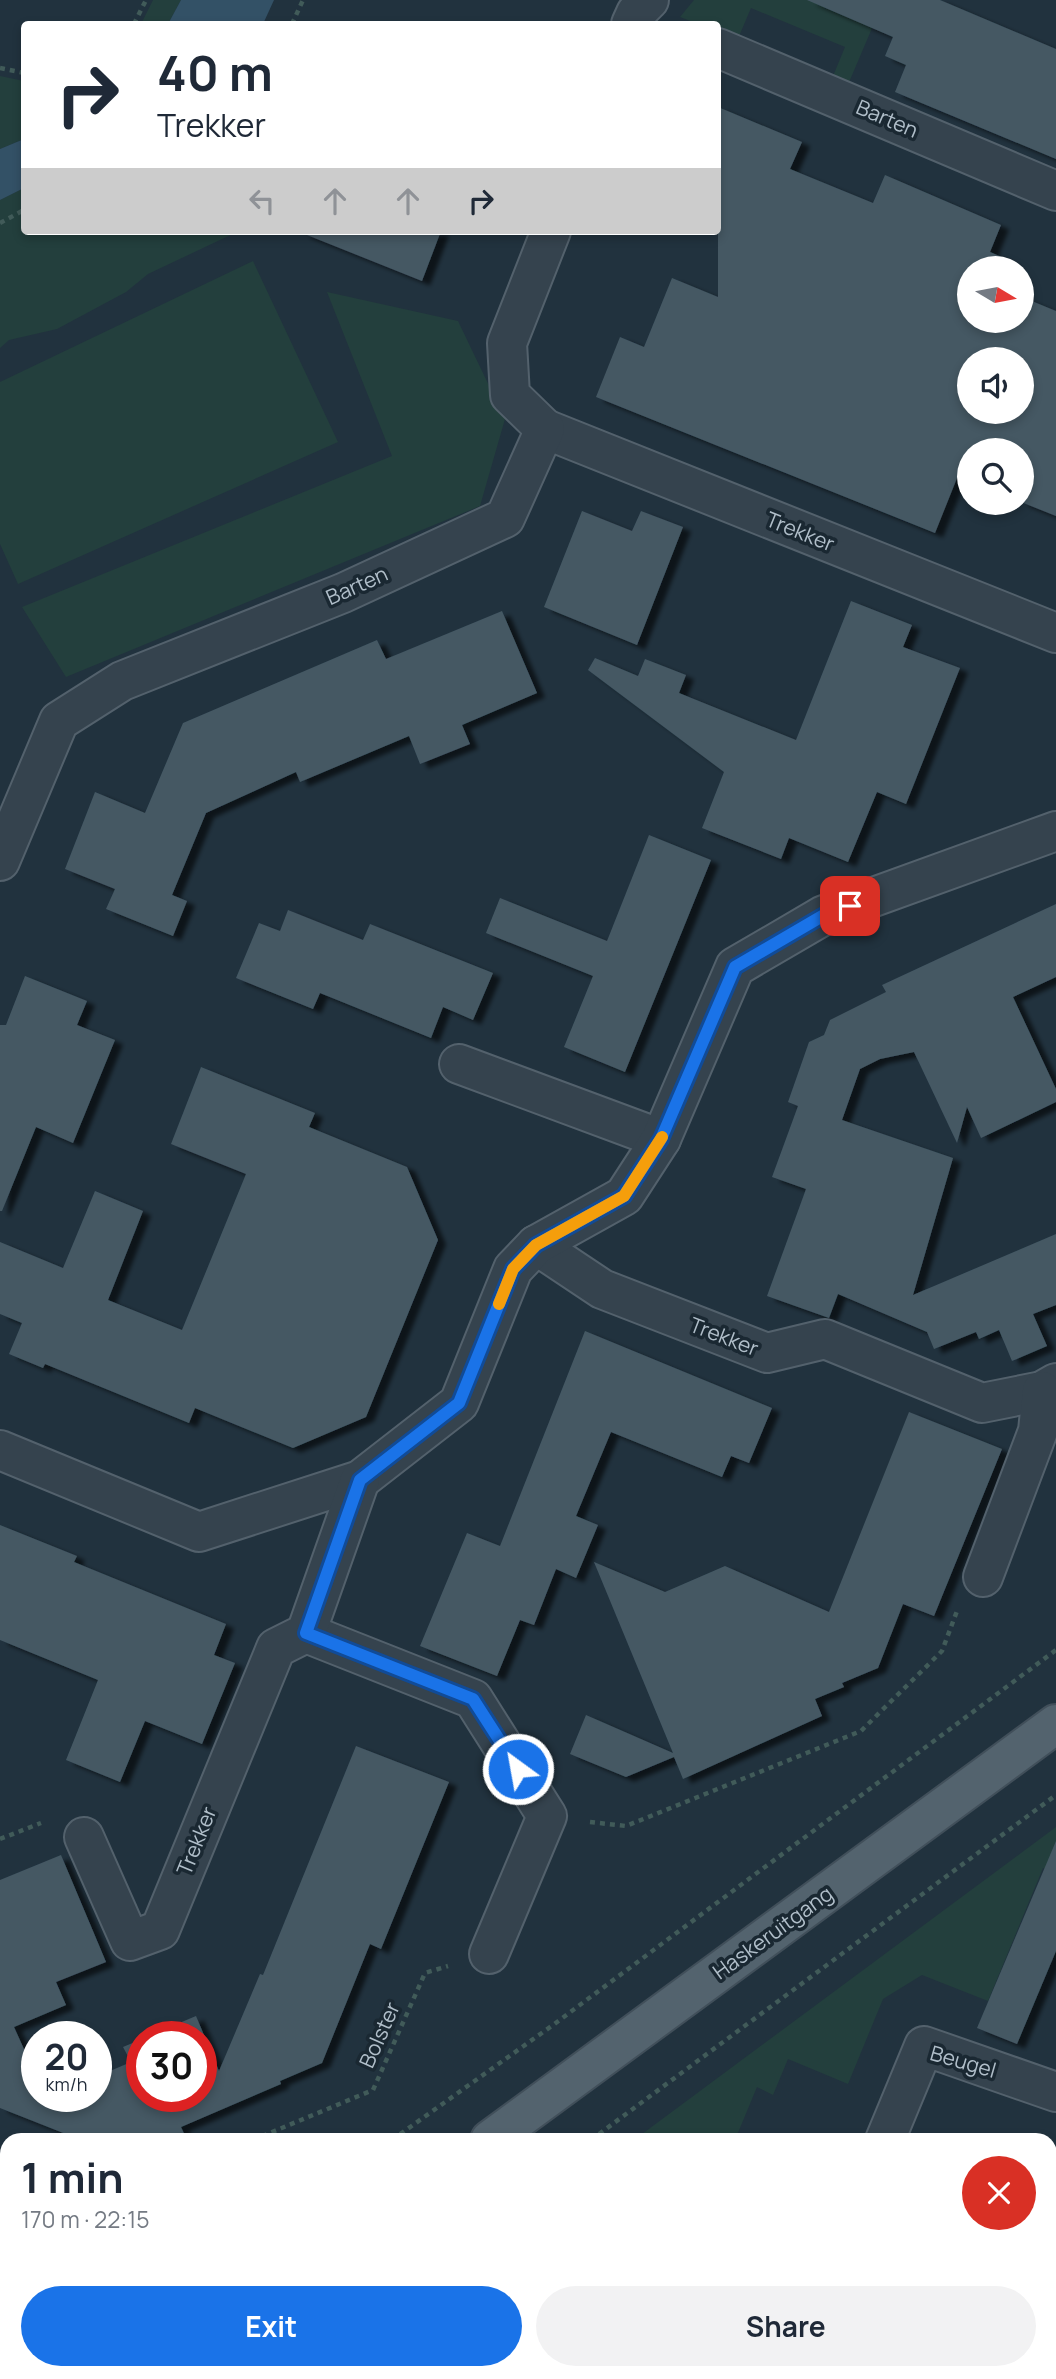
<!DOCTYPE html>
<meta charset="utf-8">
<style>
body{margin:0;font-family:Manrope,sans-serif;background:#f2f2f3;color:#1f2937;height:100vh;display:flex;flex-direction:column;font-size:26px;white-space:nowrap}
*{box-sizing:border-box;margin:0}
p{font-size:23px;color:#747a83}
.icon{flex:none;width:38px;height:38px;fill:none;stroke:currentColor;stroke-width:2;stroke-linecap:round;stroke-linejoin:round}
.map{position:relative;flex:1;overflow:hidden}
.sheet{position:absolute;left:0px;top:2133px;width:1057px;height:247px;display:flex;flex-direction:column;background:#fff;border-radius:21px 21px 0 0;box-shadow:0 4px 10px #0003}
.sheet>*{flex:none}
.guide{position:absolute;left:21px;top:21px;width:700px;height:214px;border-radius:7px;box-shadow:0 4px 10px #0003;background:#fff;color:#1f2937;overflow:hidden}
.needle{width:46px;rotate:100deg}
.tools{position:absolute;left:957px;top:256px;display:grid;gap:14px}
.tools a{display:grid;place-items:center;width:77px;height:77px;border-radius:50%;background:#fff;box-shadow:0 4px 10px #0003;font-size:35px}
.speed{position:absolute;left:21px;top:2021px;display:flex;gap:14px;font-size:35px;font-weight:700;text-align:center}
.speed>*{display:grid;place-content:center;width:91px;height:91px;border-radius:50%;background:#fff;box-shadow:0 4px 10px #0003;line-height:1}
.speed small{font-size:18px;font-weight:400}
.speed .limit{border:10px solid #d22;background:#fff;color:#111}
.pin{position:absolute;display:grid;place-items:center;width:60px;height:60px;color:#fff;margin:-30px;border-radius:14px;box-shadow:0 4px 10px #0006}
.me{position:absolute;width:77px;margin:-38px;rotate:328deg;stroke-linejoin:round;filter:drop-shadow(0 0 5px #0008)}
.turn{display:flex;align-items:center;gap:24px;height:147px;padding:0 21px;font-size:32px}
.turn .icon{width:91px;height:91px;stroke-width:2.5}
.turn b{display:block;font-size:49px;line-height:60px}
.lanes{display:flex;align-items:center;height:66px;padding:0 21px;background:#0003;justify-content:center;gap:35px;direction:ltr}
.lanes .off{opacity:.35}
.round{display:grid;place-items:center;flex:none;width:74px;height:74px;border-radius:37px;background:#f2f2f3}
.head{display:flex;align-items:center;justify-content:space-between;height:119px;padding:0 21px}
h1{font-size:42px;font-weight:700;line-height:52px}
.cta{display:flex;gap:14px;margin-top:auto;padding:14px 21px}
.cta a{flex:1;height:80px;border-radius:42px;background:#1a73e8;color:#fff;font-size:28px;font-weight:700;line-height:80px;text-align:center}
.cta a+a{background:#f2f2f3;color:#1f2937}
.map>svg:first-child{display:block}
.green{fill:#233f3d}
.water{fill:#335166}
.building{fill:#445864;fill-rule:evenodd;filter:url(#shadow)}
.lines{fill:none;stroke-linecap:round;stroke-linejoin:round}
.minor-casing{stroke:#53616c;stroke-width:42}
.major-casing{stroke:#414f5a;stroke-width:42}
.path{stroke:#415b59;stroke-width:4.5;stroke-dasharray:5 5;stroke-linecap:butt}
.minor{stroke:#35434e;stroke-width:38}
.major{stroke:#53636e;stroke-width:38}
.route-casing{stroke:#114b97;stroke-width:18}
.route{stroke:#1a73e8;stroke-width:12}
.slow{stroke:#f59e0b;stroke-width:12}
.labels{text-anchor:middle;stroke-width:7;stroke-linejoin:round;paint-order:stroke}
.street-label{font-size:21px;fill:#b0bec9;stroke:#1a2832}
</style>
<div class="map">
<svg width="1056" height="2379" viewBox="0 0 1056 2379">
<defs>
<filter id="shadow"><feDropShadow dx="8" dy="4.5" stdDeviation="2" flood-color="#0009"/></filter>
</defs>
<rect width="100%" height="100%" fill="#21323e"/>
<g class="green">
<path d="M153,0H181L168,24H141Z"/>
<path d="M694,0H884L847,87L831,81L845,47L751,8L737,41L718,33V24H698L680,17Z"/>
<path d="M0,76L24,81V139L0,149Z"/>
<path d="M24,188V231H239L148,274L126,292L57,329L9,340L0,348V200Z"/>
<path d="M253,261L338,442L18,584L0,544V382Z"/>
<path d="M327,292L458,321L505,419L480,506L66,677L22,607L392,456Z"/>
<path d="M1056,1827V1873L1043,1868L988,2001L922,1975L883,1999L848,2084L788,2059L773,2095L757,2087L735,2140H634Z"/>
<path d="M293,2373H362L364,2379H283Z"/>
</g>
<g class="water">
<path d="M181,0H274L263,24H168Z"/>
<path d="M24,139V188L0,200V149Z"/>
</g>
<g class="building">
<path d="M807,0H940L1056,49V159L895,92L906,65L885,56L893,37Z"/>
<path d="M718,107L802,142L790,169L873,203L885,175L1001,225L990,252L1011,261L1008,268H970V320H1022V297L1056,311V516L1021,502L1022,450H970V483L957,478L935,533L596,397L620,337L644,347L672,278L718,297ZM970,359H1022V411H970Z"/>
<path d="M302,231H441L422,281L302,233Z"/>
<path d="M582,511L632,531L641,511L683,527L637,645L544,607Z"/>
<path d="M851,601L912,625L903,647L960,668L906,804L877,792L848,862L789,838L781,859L702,828L724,772L588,670L595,658L638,676L645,659L686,675L679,693L796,740Z"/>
<path d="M502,611L537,693L462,725L470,744L420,764L409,736L300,782L296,772L206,813L172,895L187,901L173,936L106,909L115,889L65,869L95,792L145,813L183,723L377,640L386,659Z"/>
<path d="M649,835L711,860L625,1072L564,1047L593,976L486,933L500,898L607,941Z"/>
<path d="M1056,904V977L1013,997L1056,1089V1102L981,1138L967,1107L957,1143L914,1052L880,1059L860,1069L842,1120L953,1158L913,1295L1056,1234V1305L1033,1314L1047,1346L1012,1361L999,1330L979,1339L976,1332L934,1349L927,1332L838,1294L829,1318L767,1296L806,1189L772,1177L798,1106L788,1102L809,1042L824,1035L830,1020L886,992L882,985Z"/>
<path d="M288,910L363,940L370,924L493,973L473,1020L443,1007L431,1038L320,993L313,1009L236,978L259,923L280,931Z"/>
<path d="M25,976L87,1001L77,1025L115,1040L73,1143L36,1127L2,1211H0V1025H6Z"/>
<path d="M201,1067L315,1113L309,1127L407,1167L438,1240L366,1417L293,1448L195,1408L189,1423L45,1364L43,1368L9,1354L22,1323L0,1314V1242L63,1268L95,1191L143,1211L108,1300L182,1330L246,1174L171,1144Z"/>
<path d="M585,1331L772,1408L749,1463L731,1456L722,1477L611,1432L576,1516L598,1525L576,1578L556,1569L534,1625L520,1620L497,1676L420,1646L467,1533L500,1546Z"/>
<path d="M909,1412L1002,1449L934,1616L903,1604L878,1668L842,1683L844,1687L815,1699L822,1716L683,1779L674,1757L626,1777L570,1754L586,1715L673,1753L594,1562L665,1592L725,1566L829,1612Z"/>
<path d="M0,1525L77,1556L74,1562L226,1624L214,1655L235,1663L202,1744L145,1721L120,1782L66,1760L98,1680L0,1640Z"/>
<path d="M356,1746L449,1782L381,1949L370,1944L322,2063L280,2081L281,2084L181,2127L187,2140H81L0,2108V1880L61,1855L106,1962L56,1982L66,2005L14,2027L37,2078V2096H96V2077L131,2062L123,2047L142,2039V2096H201V2037H146L196,2016L219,2071L260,1974L263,1975Z"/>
<path d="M1056,1841V1951L1017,2044L977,2028Z"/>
</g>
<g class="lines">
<g class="minor-casing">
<g id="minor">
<path d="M631,24L636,13L649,0"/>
<path d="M718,48L1056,191"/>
<path d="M545,429L1056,633"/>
<path d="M0,861L59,721L122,681L343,593L505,518L545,429L510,395L507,343L551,231"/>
<path d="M459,1064L661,1139"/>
<path d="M536,1245L602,1289L767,1353L825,1339L982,1403L1042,1391L1056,1383"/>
<path d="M0,1450L199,1532L360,1480L459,1403L513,1269L536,1245L624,1196L661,1139L735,967L824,915L1056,831"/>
<path d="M983,1577L1038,1431L1042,1391"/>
<path d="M306,1633L473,1699L547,1816L489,1954"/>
<path d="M84,1837L130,1941L160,1930L276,1648L306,1633L360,1480"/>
<path d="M885,2140L924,2046L1056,2092"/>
<path d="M1050,2332L1056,2317"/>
<path d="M499,2379L513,2373"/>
<path d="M1031,2379L1034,2373"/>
</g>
</g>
<g class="major-casing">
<g id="major">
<path d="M490,2140L1056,1724"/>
<path d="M0,2330L7,2329"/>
<path d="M96,2378L105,2373"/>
</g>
</g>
<g class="path">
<path d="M134,24L146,0"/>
<path d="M292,24L303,0"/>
<path d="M0,68L24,73"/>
<path d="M0,223L24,210"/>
<path d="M590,1822L626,1826L861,1731L942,1651L957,1611"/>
<path d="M0,1839L41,1823"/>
<path d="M253,2140L373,2090L425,1973L448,1966"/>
<path d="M392,2140L553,2025L1056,1650"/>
<path d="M591,2140L1056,1795"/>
<path d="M0,2157L7,2159"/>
<path d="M0,2254L7,2252"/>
<path d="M172,2373L175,2379"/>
<path d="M236,2379L245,2373"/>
</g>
<use href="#minor" class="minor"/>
<use href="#major" class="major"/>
</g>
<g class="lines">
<g class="route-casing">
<path id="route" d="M518,1769L473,1699L306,1633L360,1480L459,1403L513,1269L536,1245L624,1196L661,1139L735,967L824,915L850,906"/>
</g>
<use href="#route" class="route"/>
<path class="slow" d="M499,1304L513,1269L536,1245L624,1196L662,1137"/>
</g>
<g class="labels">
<g class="street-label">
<text transform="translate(887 119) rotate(23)" y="7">Barten</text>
<text transform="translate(800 532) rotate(22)" y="7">Trekker</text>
<text transform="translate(357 586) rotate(-24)" y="7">Barten</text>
<text transform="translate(724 1337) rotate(21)" y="7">Trekker</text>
<text transform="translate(197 1841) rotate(-68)" y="7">Trekker</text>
<text transform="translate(773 1933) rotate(-36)" y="7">Haskeruitgang</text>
<text transform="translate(380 2035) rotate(-66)" y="7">Bolster</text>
<text transform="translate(963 2062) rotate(16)" y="7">Beugel</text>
</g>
</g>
</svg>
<div class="tools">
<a><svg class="needle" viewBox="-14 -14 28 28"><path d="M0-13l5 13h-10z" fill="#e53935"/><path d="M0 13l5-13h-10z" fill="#747a83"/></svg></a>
<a><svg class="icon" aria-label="sound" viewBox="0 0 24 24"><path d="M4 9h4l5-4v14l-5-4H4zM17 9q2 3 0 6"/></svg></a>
<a><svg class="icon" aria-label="search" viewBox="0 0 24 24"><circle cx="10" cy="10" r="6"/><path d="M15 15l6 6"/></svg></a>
</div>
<div class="speed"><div>20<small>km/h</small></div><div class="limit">30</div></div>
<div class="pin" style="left:850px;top:906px;background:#d93025"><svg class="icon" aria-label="arrive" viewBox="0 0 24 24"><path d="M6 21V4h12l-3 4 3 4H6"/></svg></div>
<svg class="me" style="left:518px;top:1769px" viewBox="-20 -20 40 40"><circle r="17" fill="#1a73e8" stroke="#fff" stroke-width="3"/><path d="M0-11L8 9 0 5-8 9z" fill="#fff"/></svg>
<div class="guide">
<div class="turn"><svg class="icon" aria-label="right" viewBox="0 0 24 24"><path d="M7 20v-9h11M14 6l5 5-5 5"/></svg><div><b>40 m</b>Trekker</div></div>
<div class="lanes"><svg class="icon off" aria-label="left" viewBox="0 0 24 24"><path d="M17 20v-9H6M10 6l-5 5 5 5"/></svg><svg class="icon off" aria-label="ahead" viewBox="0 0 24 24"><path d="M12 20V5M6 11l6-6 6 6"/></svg><svg class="icon off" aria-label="ahead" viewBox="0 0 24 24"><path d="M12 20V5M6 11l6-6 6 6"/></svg><svg class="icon" aria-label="right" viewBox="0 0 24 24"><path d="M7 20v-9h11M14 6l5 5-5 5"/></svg></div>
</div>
<section class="sheet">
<div class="head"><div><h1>1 min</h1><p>170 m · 22:15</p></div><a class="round" style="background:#d93025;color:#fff"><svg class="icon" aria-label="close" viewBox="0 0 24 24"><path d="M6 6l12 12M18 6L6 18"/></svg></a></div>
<div class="cta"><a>Exit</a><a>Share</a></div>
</section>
</div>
